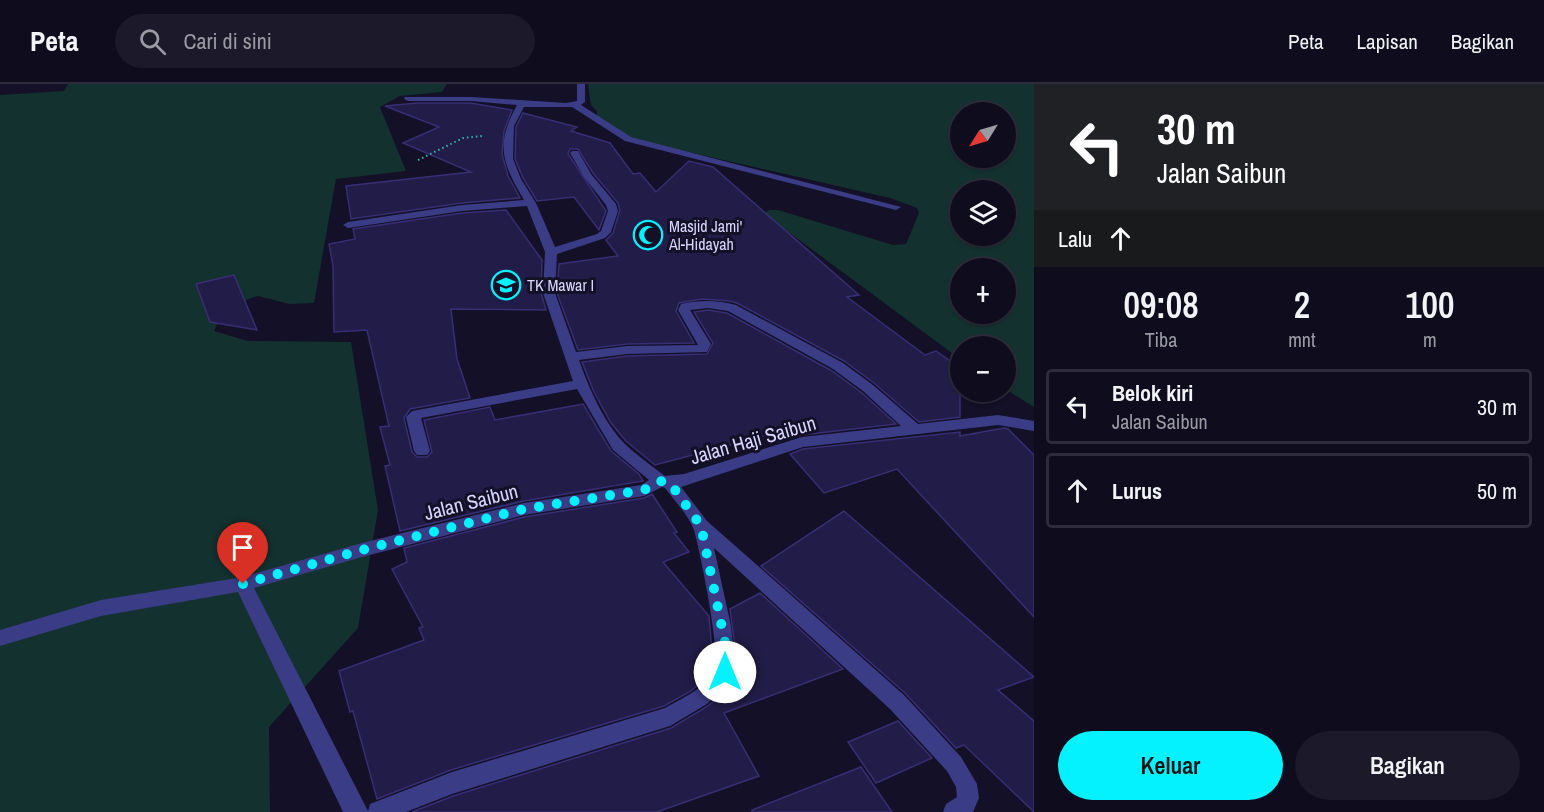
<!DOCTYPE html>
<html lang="id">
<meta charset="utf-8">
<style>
body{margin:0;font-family:"Archivo Narrow",sans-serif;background:#1c1a2a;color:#f1f3f6;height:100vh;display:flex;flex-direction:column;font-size:22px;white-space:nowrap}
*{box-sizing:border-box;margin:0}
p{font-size:20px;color:#9b9ba4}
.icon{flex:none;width:33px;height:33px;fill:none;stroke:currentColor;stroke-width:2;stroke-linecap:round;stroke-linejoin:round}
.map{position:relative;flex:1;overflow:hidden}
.details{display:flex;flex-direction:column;background:#0e0c1d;width:510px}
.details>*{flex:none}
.top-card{background:#202124;color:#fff;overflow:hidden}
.needle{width:39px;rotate:233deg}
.tools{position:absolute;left:950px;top:18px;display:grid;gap:12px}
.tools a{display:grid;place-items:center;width:66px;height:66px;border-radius:50%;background:#0e0c1d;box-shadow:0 2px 4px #0004,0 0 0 2px #2e2c3b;font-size:30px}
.pin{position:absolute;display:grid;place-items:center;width:51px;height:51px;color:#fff;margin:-62px -26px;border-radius:50% 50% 50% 0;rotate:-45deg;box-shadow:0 0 6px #0007}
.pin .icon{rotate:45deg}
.me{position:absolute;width:66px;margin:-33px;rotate:0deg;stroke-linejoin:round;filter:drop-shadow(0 0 4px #0008)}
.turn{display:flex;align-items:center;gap:21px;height:126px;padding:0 24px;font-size:27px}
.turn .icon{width:78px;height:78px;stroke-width:2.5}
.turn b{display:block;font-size:42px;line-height:51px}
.then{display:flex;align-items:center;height:57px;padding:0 24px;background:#0003;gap:12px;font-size:22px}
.eta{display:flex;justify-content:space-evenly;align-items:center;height:102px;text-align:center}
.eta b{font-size:36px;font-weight:600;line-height:42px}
.primary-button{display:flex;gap:12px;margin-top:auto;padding:12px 24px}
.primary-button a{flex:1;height:69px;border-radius:36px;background:#04f2fd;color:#111;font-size:24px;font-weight:600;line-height:69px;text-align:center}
.primary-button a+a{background:#1c1a2a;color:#f1f3f6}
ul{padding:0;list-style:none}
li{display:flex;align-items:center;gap:18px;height:75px;margin:0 12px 9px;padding:0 12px;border:3px solid #2e2c3b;border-radius:6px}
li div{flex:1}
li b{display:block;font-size:22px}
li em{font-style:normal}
header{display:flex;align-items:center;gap:36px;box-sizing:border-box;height:84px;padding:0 30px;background:#0e0c1d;border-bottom:2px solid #2e2c3b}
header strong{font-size:28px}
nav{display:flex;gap:33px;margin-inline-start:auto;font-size:21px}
.search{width:420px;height:54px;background:#1c1a2a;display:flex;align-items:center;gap:15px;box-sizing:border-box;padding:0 21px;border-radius:33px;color:#9b9ba4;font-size:22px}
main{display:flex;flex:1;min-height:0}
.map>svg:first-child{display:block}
.green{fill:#13312f;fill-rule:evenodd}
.building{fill:#221c48;stroke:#382e74;stroke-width:1.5}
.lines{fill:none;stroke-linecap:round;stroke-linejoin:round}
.path{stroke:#30b9a9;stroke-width:2;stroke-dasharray:1.5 3;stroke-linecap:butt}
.minor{fill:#3b3c86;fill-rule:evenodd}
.route{stroke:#04f2fd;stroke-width:10;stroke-dasharray:0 18}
.labels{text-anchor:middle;stroke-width:6;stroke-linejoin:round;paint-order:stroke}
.far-poi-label{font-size:16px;fill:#d9d6ff;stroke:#131027;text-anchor:start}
.street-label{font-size:20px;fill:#d9d6ff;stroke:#131027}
</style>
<header>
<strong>Peta</strong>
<div class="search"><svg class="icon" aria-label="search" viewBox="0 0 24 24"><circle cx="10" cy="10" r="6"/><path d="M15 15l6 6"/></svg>Cari di sini</div>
<nav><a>Peta</a><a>Lapisan</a><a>Bagikan</a></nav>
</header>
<main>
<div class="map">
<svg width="1034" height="728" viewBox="0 0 1034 728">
<rect width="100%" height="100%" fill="#131027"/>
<g class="green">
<path d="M68,0H447L442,8L400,12L380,23L406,87L336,95L314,219L289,220L258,212L233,220L223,227L214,247L248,257L351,258L378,426L358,544L269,643L270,728H0V11L64,7Z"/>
<path d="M588,0H1034V323L1005,305V262H960V275L764,130L769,126H778L893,161L906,160L919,129L917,124L890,114L631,55L597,35V27L591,21ZM960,28H1005V74H960ZM960,106H1005V152H960ZM960,184H1005V230H960Z"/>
</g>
<g class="building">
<path d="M417,19H471L512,26L504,47L502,70L508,92L520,114L462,119L351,135L346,102L471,88L403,59L439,43L385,22Z"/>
<path d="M523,29L577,43L571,47L610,59L633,90L640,89L656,108L689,77L713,83L859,211L847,213L925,271L936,267L960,284V333L919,338L874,299L844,277L737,219L729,217L702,215L679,219L676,227L694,259L627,260L578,266L557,209L559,180L618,172L606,156L613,149L620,126L618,119L593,89L578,65H570L568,70L606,127L599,146L574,113L537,117L523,94L515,75L516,43Z"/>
<path d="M506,126L542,176L541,209L546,226L451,225L457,275L470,314L410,325L404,334L412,368L417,373H427L432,368L424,336L490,323L495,336L583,320L611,367L639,390L643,397L524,417L400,447L385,382L390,381L380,343L389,342L367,246L334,248L333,182L329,160L355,155L353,145L462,129Z"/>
<path d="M234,191L257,246L210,238L196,200Z"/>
<path d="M708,226L727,229L832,287L862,309L896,340L802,351L779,358L772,350L655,381L626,357L611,339L594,308L582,278L627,272L707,270L713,259L694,228Z"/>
<path d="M1004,344L1008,345L1034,371V533L897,385L824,409L790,370L803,365L960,348V352Z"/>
<path d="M652,410L677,448L674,449L689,468L663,478L709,532L713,578L708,592L691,607L664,622L451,686L377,715L353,627L350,628L339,587L424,556L419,544L423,543L392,485L407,478L404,464L524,433L644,414Z"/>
<path d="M844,427L1034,593L998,606L1034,637V728L964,661L956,664L905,609L761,482Z"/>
<path d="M760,509L843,585L724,629L759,692L657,728H412L453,712L671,644L708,622L729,604L736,589L737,579L730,525Z"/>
<path d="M898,637L932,674L876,699L848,658Z"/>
<path d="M861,683L892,728H752V726Z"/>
</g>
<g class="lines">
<path class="path" d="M418,76L463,54L483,52"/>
<path class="minor" d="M577,0H585V18L581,21L631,53L901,123L896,126L625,57L572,23H524L514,42L513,75L521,95L536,119L555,163L597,150L601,147L608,127L606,121L584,93L570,69L572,67H578L591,90L616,120L618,127L611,148L605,154L557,170L555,209L576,268L627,262L698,261L678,226L681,220C700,216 717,216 736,221L843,279L873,301L918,340L998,331L1034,337V347L998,341L803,363L681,403L707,437L904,611L961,673L977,700L979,714L973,728H943L946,720L957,713L956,703L947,687L890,625L714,464L731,542L735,579L734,589L727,602L707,620L670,642L452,710L406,728H343L238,508L101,532L0,562V546L101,516L243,493L362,459L524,419L641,401L649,396L613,366L577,305L421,334L430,367L427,371H417L414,367L406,333L412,327L573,297L543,209L545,168L527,122L462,127L348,144L343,141L348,138L462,121L524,116C502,79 495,61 517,21L471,17H408L404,15L405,13H471L566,19L577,17ZM708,224L728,227L833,285L863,307L901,342L802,353L684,390L665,392C651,381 636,371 624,359C603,337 589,304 579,276L627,270L707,268L711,260L690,226ZM662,403L665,404C674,416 689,432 694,446C700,467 722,573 714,588C705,604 681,615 665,624L452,688L370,720L368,727L254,504L362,473L524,431L644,412Z"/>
</g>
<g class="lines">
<path class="route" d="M243,500L362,466L524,425L644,406L660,397L670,399L701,442L726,563L725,588"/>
</g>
<defs>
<g id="mosque-ring" transform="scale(1.5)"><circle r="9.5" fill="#131027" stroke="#04f2fd" stroke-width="1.5"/><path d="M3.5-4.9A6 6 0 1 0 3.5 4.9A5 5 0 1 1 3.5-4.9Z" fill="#04f2fd"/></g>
<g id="school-ring" transform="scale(1.5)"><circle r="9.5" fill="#131027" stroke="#04f2fd" stroke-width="1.5"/><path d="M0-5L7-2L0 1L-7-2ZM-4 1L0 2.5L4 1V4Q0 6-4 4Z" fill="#04f2fd"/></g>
</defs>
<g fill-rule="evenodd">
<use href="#mosque-ring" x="648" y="151"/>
<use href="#school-ring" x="506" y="201"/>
</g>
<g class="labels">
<g class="far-poi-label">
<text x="669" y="148">Masjid Jami'<tspan x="669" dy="18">Al-Hidayah</tspan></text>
<text x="527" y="207">TK Mawar I</text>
</g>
<g class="street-label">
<text transform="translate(753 356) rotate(-16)" y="7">Jalan Haji Saibun</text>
<text transform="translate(471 418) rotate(-14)" y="7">Jalan Saibun</text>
</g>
</g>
</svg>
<div class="tools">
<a><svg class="needle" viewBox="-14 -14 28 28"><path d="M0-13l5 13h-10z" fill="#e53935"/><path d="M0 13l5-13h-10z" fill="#9b9ba4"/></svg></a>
<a><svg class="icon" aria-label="layers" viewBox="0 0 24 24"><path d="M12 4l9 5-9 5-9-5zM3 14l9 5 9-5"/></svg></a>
<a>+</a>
<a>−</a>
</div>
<div class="pin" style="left:243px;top:500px;background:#d93025"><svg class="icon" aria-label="arrive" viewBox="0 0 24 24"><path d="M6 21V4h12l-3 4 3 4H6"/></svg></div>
<svg class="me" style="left:725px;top:588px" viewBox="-20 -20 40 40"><circle r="19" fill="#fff"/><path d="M0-13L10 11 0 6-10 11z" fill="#04f2fd"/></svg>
</div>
<section class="details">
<div class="top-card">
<div class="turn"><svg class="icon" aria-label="left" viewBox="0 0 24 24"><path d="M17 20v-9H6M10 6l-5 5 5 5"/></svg><div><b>30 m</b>Jalan Saibun</div></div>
<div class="then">Lalu<svg class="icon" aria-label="ahead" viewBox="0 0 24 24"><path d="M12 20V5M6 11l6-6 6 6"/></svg></div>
</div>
<div class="eta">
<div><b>09:08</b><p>Tiba</p></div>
<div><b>2</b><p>mnt</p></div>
<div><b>100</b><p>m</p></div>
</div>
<ul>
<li><svg class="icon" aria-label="left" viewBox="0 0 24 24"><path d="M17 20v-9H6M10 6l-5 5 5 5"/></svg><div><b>Belok kiri</b><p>Jalan Saibun</p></div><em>30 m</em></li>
<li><svg class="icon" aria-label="ahead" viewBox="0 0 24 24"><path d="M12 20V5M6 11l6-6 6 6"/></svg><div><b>Lurus</b></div><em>50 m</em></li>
</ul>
<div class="primary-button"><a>Keluar</a><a>Bagikan</a></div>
</section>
</main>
